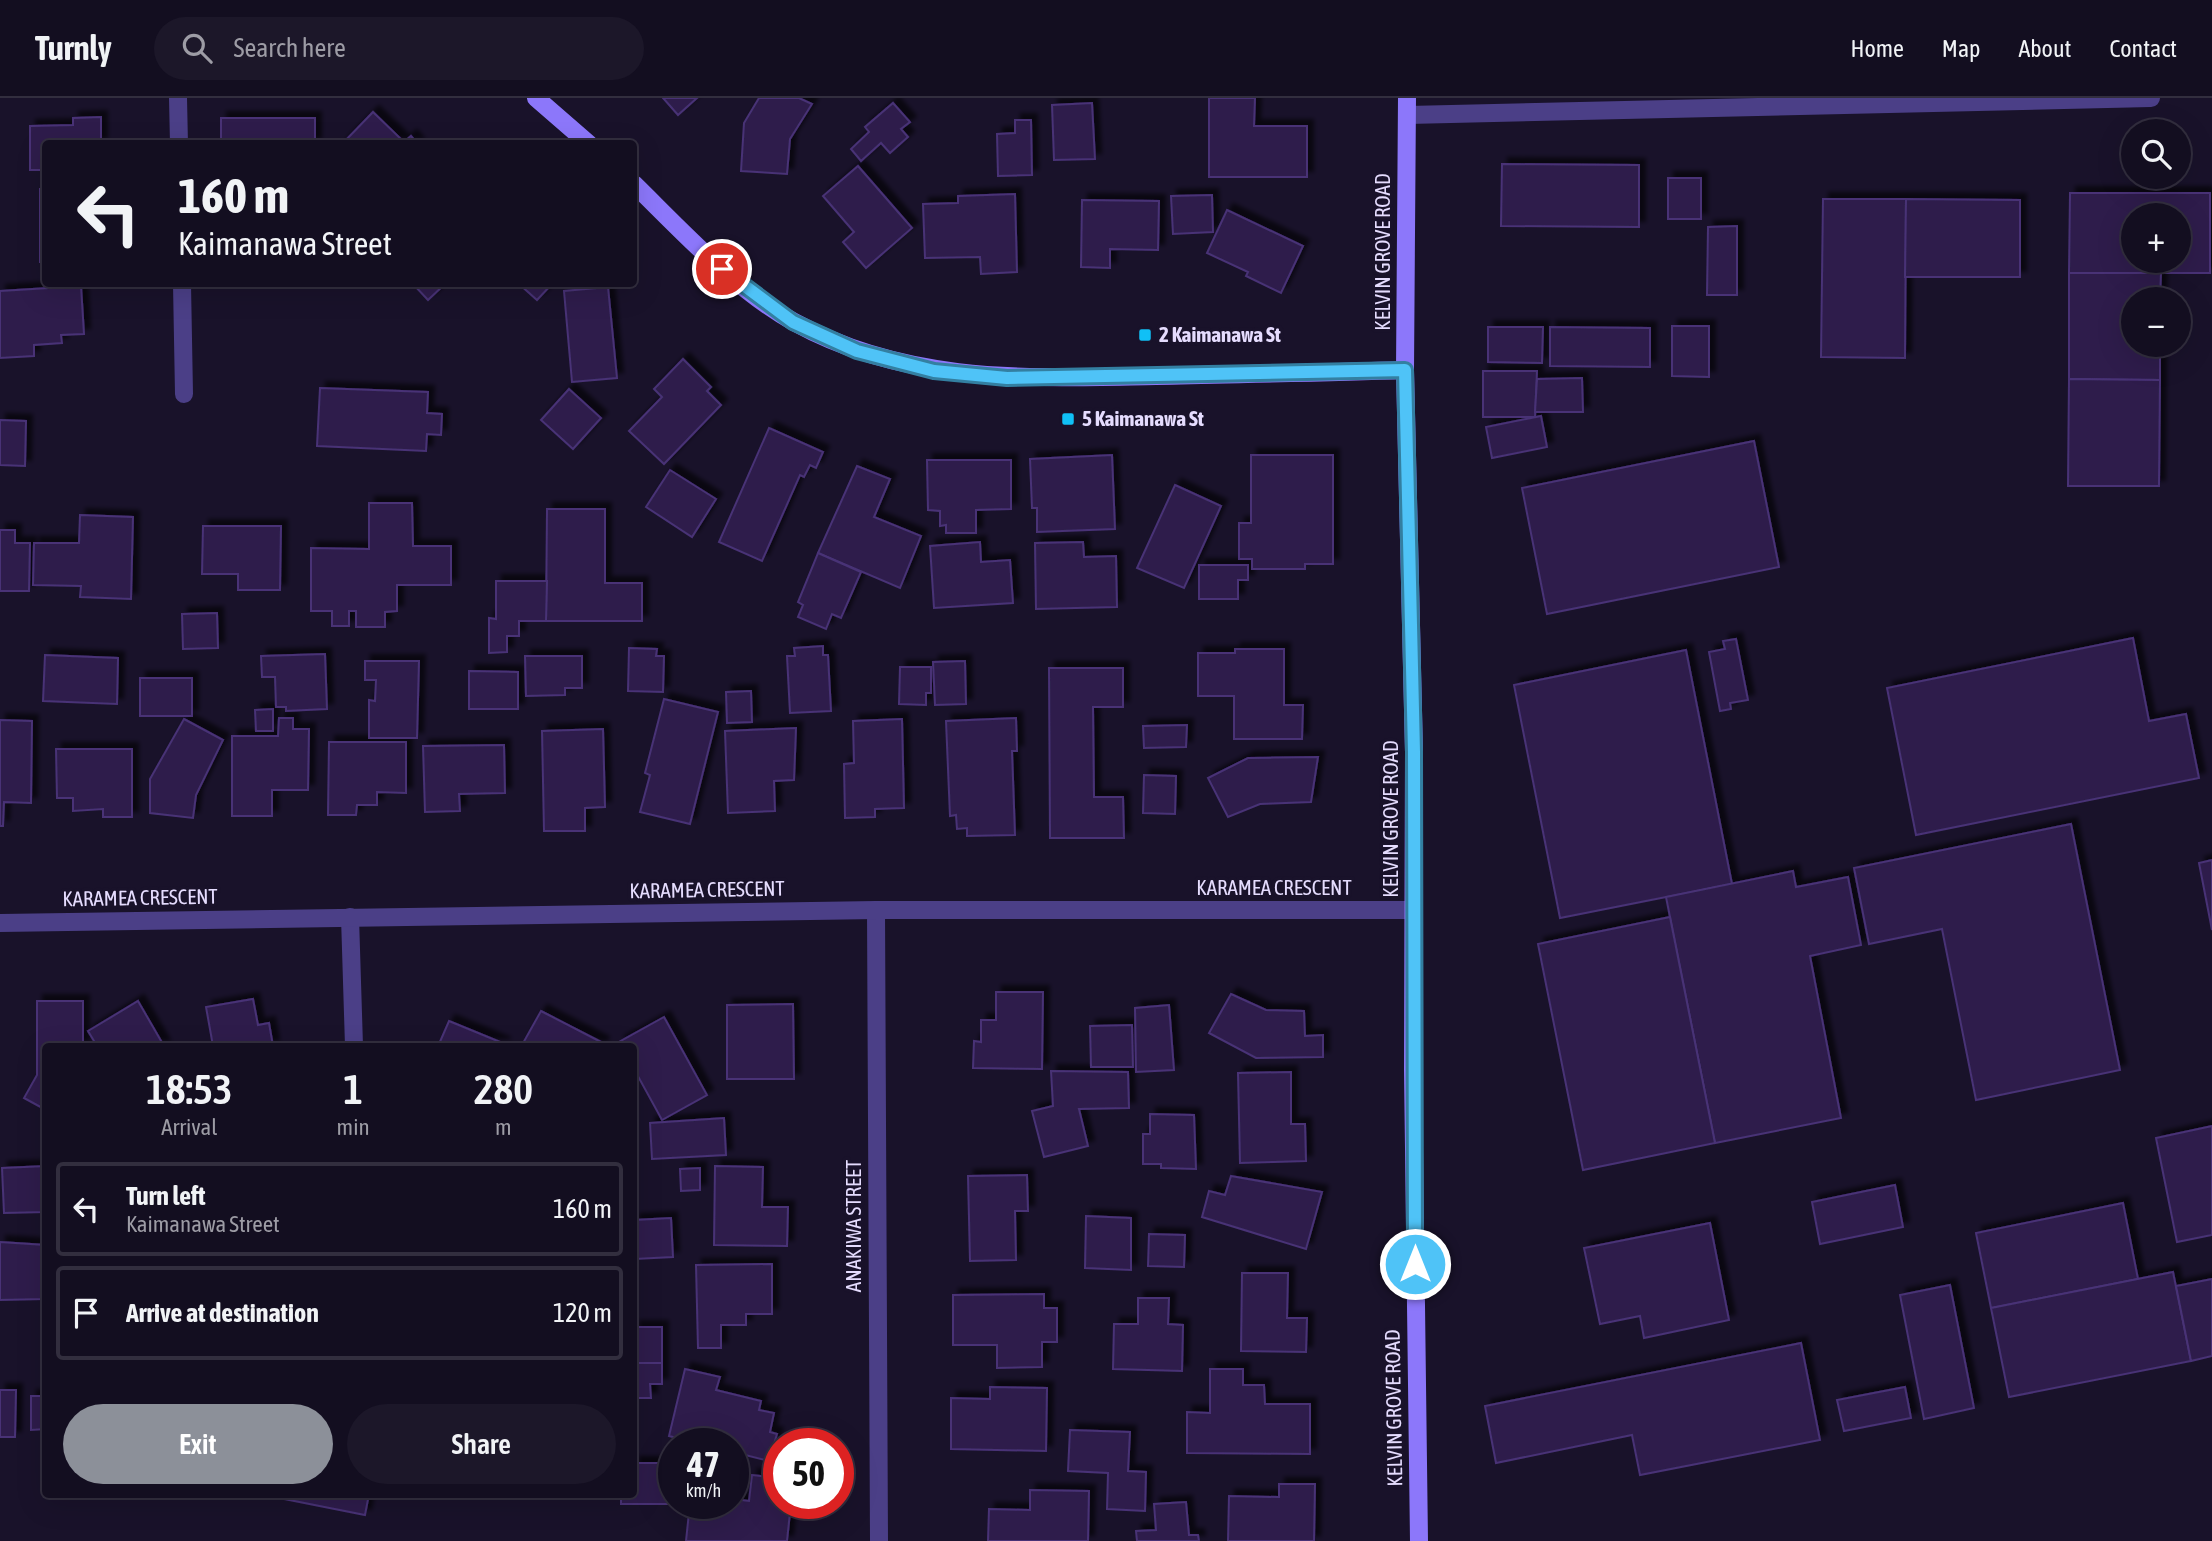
<!DOCTYPE html>
<meta charset="utf-8">
<style>
body{margin:0;font-family:"Asap Condensed",sans-serif;background:#1c1729;color:#f1f3f6;height:100vh;display:flex;flex-direction:column;font-size:26px;white-space:nowrap}
*{box-sizing:border-box;margin:0}
p{font-size:23px;color:#9d9ca5}
.icon{flex:none;width:38px;height:38px;fill:none;stroke:currentColor;stroke-width:2;stroke-linecap:round;stroke-linejoin:round}
.map{position:relative;flex:1;overflow:hidden}
.panel{position:absolute;left:42px;top:945px;width:595px;height:455px;display:flex;flex-direction:column;background:#130e20;border-radius:7px;box-shadow:0 7px 28px #0002,0 0 0 2px #322e3e}
.panel>*{flex:none}
.banner{position:absolute;left:42px;top:42px;width:595px;height:147px;border-radius:7px;box-shadow:0 7px 28px #0002,0 0 0 2px #322e3e;background:#130e20;color:#f1f3f6;overflow:hidden}
.controls{position:absolute;left:2121px;top:21px;display:grid;gap:14px}
.controls a{display:grid;place-items:center;width:70px;height:70px;border-radius:50%;background:#130e20;box-shadow:0 7px 28px #0002,0 0 0 2px #322e3e;font-size:35px}
.speed{position:absolute;left:658px;top:1330px;display:flex;gap:14px;font-size:35px;font-weight:700;text-align:center}
.speed>*{display:grid;place-content:center;width:91px;height:91px;border-radius:50%;background:#130e20;box-shadow:0 7px 28px #0002,0 0 0 2px #322e3e;line-height:1}
.speed small{font-size:18px;font-weight:400}
.speed .limit{border:10px solid #d22;background:#fff;color:#111}
.pin{position:absolute;display:grid;place-items:center;width:60px;height:60px;color:#fff;margin:-30px;border:4px solid #fff;border-radius:50%;box-shadow:0 2px 7px #0007}
.me{position:absolute;width:77px;margin:-38px;rotate:0deg;stroke-linejoin:round;filter:drop-shadow(0 0 5px #0008)}
.turn{display:flex;align-items:center;gap:24px;height:147px;padding:0 21px;font-size:32px}
.turn .icon{width:91px;height:91px;stroke-width:2.5}
.turn b{display:block;font-size:49px;line-height:60px}
.eta{display:flex;justify-content:space-evenly;align-items:center;height:119px;text-align:center}
.eta b{font-size:42px;font-weight:600;line-height:49px}
.action{display:flex;gap:14px;margin-top:auto;padding:14px 21px}
.action a{flex:1;height:80px;border-radius:42px;background:#8c9099;color:#fff;font-size:28px;font-weight:600;line-height:80px;text-align:center}
.action a+a{background:#1c1729;color:#f1f3f6}
ul{padding:0;list-style:none}
li{display:flex;align-items:center;gap:21px;height:94px;margin:0 14px 10px;padding:0 7px;border:4px solid #322e3e;border-radius:7px}
li div{flex:1}
li b{display:block;font-size:26px}
li em{font-style:normal}
header{display:flex;align-items:center;gap:42px;box-sizing:border-box;height:98px;padding:0 35px;background:#130e20;border-bottom:2px solid #322e3e}
header strong{font-size:33px}
nav{display:flex;gap:38px;margin-inline-start:auto;font-size:24px}
.search{width:490px;height:63px;background:#1c1729;display:flex;align-items:center;gap:18px;box-sizing:border-box;padding:0 24px;border-radius:38px;color:#9d9ca5;font-size:26px}
.map>svg:first-child{display:block}
.building{fill:#2d1f4b;stroke:#483276;stroke-width:2;fill-rule:evenodd;filter:url(#shadow)}
.lines{fill:none;stroke-linecap:round;stroke-linejoin:round}
.street{stroke:#4b3f87;stroke-width:18}
.secondary{stroke:#8c77fa;stroke-width:18}
.route-casing{stroke:#337fa1;stroke-width:18}
.route{stroke:#4fc3f7;stroke-width:12}
.poi-dot{fill:#10c0f6;stroke:#19122a;stroke-width:2.5}
.labels{text-anchor:middle;stroke-width:7;stroke-linejoin:round;paint-order:stroke}
.street-label{font-size:21px;fill:#e5dcfe;stroke:#19122a}
.poi-label{font-size:21px;font-weight:bold;fill:#e5dcfe;stroke:#19122a;text-anchor:start}
</style>
<header>
<strong>Turnly</strong>
<div class="search"><svg class="icon" aria-label="search" viewBox="0 0 24 24"><circle cx="10" cy="10" r="6"/><path d="M15 15l6 6"/></svg>Search here</div>
<nav><a>Home</a><a>Map</a><a>About</a><a>Contact</a></nav>
</header>
<div class="map">
<svg width="2212" height="1443" viewBox="0 0 2212 1443">
<defs>
<filter id="shadow"><feDropShadow dx="6" dy="-6" stdDeviation="2" flood-color="#0009"/></filter>
</defs>
<rect width="100%" height="100%" fill="#19122a"/>
<g class="building">
<path d="M663,0H697L678,17Z"/>
<path d="M759,0H799L812,6L790,41L787,76L741,73L744,25Z"/>
<path d="M1209,0H1255L1254,28H1307V79H1209Z"/>
<path d="M893,5L910,24L901,31L908,39L890,55L881,45L861,63L851,51L869,34L865,29Z"/>
<path d="M1092,5L1095,61L1054,62L1052,7Z"/>
<path d="M373,14L404,44L411,38L418,46H342Z"/>
<path d="M101,19V46H46V72H30V28L73,27V20Z"/>
<rect x="221" y="20" width="94" height="26"/>
<path d="M1015,22H1031L1032,77L998,78L997,36L1015,35Z"/>
<path d="M1502,66L1639,67V129L1501,128Z"/>
<path d="M858,68L912,130L866,170L843,144L854,134L823,98Z"/>
<rect x="1668" y="80" width="33" height="41"/>
<rect x="40" y="91" width="6" height="73"/>
<path d="M2070,95H2210V175H2069ZM2133,117H2179V163H2133Z"/>
<path d="M1015,96L1017,174L981,176L980,159L925,160L923,106L958,105V98Z"/>
<path d="M1212,97L1213,134L1173,136L1171,98Z"/>
<path d="M1823,101H1906L1905,260L1821,259Z"/>
<path d="M1906,101L2020,102V179H1905Z"/>
<path d="M1082,102L1159,103L1158,152L1110,151V170L1081,169Z"/>
<path d="M1227,112L1303,148L1281,195L1246,178L1248,174L1207,155Z"/>
<path d="M1737,128V197H1707L1708,129Z"/>
<path d="M2069,175H2161L2160,201H2133V247H2160V282L2069,281Z"/>
<path d="M413,186H445L428,202Z"/>
<path d="M519,186H552L537,202Z"/>
<path d="M81,188L84,236L61,237L62,245L34,247V258L0,260V193Z"/>
<path d="M608,189L617,280L572,284L564,193Z"/>
<path d="M1672,228H1709V279L1672,278Z"/>
<path d="M1488,229H1543L1542,265L1488,264Z"/>
<path d="M1550,229L1650,230V269L1550,268Z"/>
<path d="M683,261L711,289L707,293L721,307L664,366L629,333L662,299L654,291Z"/>
<path d="M1483,273H1537L1535,319H1483Z"/>
<path d="M1582,280L1583,314H1535L1537,281Z"/>
<path d="M2069,281L2160,282L2159,388H2068Z"/>
<path d="M320,290L428,294L427,315L442,316L441,337L427,336L426,353L317,348Z"/>
<path d="M569,291L601,320L573,351L541,322Z"/>
<path d="M1541,318L1547,349L1492,360L1486,329Z"/>
<path d="M0,322L26,323L25,368L0,367Z"/>
<path d="M769,330L823,354L816,370L810,367L804,379L800,377L762,463L719,444Z"/>
<path d="M1754,343L1779,469L1547,516L1522,390Z"/>
<path d="M1112,357L1115,431L1037,434V410H1032L1030,361Z"/>
<path d="M1251,357H1333V466H1305V471H1252V461H1239V425H1251Z"/>
<path d="M927,362H1011V411L976,412V435H946V427L940,428V413L928,412Z"/>
<path d="M857,368L890,381L874,419L921,438L900,490L818,455Z"/>
<path d="M670,372L716,401L692,439L646,409Z"/>
<path d="M1175,387L1221,408L1184,490L1137,470Z"/>
<path d="M369,405H412L413,448H451V487H397V513L385,514V529H356V513H349V528H332V513H311V450L369,451Z"/>
<path d="M547,411H605V485H642V523H546Z"/>
<path d="M80,417L133,419L131,501L80,499L81,488L33,487L34,445H79Z"/>
<path d="M203,428H281L280,492H238V476H202Z"/>
<path d="M0,432H15V445H30L29,493H0Z"/>
<path d="M980,444L981,464L1010,462L1013,505L934,510L930,448Z"/>
<path d="M1083,444L1084,459L1116,458L1117,509L1036,511L1035,445Z"/>
<path d="M818,455L861,474L841,520L832,516L826,531L798,519L803,507L798,504Z"/>
<path d="M1199,467H1248V482H1238V501H1199Z"/>
<path d="M496,483H547L546,523H519V538H507V554L489,555V520L496,521Z"/>
<path d="M217,515L218,550L183,551L182,516Z"/>
<path d="M2133,540L2149,623L2186,616L2199,680L1916,737L1887,590Z"/>
<path d="M1736,541L1748,602L1730,605L1731,611L1720,613L1709,554L1725,551L1723,543Z"/>
<path d="M823,548V557H828L831,613L790,615L787,558H795L794,550Z"/>
<path d="M629,550L657,551L656,558H664L663,594L628,593Z"/>
<path d="M1235,551H1284V607H1303L1302,641H1234V598H1198V555H1235Z"/>
<path d="M1686,552L1732,786L1560,820L1514,587Z"/>
<path d="M325,556L327,611L286,613V609H276L275,579H262L261,558Z"/>
<path d="M45,557L118,560L117,606L43,603Z"/>
<path d="M525,558H582V590H565V597L526,598Z"/>
<path d="M365,563H419L417,640H369V602L375,603L376,582H365Z"/>
<path d="M965,563L966,606L935,607L933,564Z"/>
<path d="M900,569H931V595H926V607L899,606Z"/>
<path d="M1049,570H1123V609H1093L1094,699H1123L1124,740H1050Z"/>
<path d="M469,573L518,574V611H469Z"/>
<rect x="140" y="580" width="52" height="38"/>
<path d="M751,593L752,624L727,625L726,594Z"/>
<path d="M664,601L718,614L690,726L640,714L650,677L645,675Z"/>
<path d="M273,611V633H256L255,612Z"/>
<path d="M279,620H293V631H309L308,692H272V718H232V638H278Z"/>
<path d="M1016,620L1017,653H1012L1015,737L967,738V730L957,731L956,717L950,718L946,623Z"/>
<path d="M184,621L223,642L196,697L193,720L150,715V681Z"/>
<path d="M902,621L904,710L875,711V719L845,720L844,666L854,665L853,623Z"/>
<path d="M0,622L32,623L31,705L4,704L3,728H0Z"/>
<path d="M1187,627L1186,649L1144,650L1143,628Z"/>
<path d="M796,630L794,682L774,683L775,713L728,715L725,633Z"/>
<path d="M603,631L605,709L585,710V733H544L542,633Z"/>
<path d="M329,644H406V695L377,694V707H357L356,717H328Z"/>
<path d="M504,647L505,695L459,696L460,713L425,714L423,648Z"/>
<path d="M56,651H132V719H103V711L73,713V700H57Z"/>
<path d="M1318,659L1311,704L1260,706L1228,719L1208,680L1248,660Z"/>
<path d="M1144,677L1176,678L1175,716L1143,715Z"/>
<path d="M2071,726L2120,972L1976,1002L1942,831L1869,846L1854,770Z"/>
<path d="M2212,762V832L2199,765Z"/>
<path d="M1793,773L1796,789L1848,779L1861,847L1810,858L1841,1020L1715,1045L1666,799Z"/>
<path d="M1670,819L1715,1045L1583,1072L1538,846Z"/>
<path d="M996,894H1043L1042,971L973,970L974,943L981,944V922H996Z"/>
<path d="M1231,896L1266,912L1304,913L1305,938L1323,937V959L1256,960L1209,935Z"/>
<path d="M253,901L258,927L269,925L273,948H213L206,909Z"/>
<path d="M37,903H83V948H46V1012L24,1000L37,977Z"/>
<path d="M138,903L164,948H97L88,933Z"/>
<path d="M793,906L794,981H727V907Z"/>
<path d="M1169,907L1174,972L1136,974L1135,910Z"/>
<path d="M541,913L603,945L601,948L522,947Z"/>
<path d="M664,919L707,997L662,1022L634,971V948H621L619,944Z"/>
<path d="M449,923L505,946L442,948L439,946Z"/>
<path d="M1132,927L1133,969H1091L1090,928Z"/>
<path d="M1051,973L1128,974L1129,1010L1079,1011L1088,1048L1044,1059L1032,1013L1053,1008Z"/>
<path d="M1291,974V1026H1305L1306,1063L1240,1065L1238,975Z"/>
<path d="M1150,1016L1194,1017L1196,1071L1161,1070V1066H1143V1036H1150Z"/>
<path d="M724,1020L726,1057L652,1061L650,1025Z"/>
<path d="M2212,1028V1137L2177,1144L2156,1040Z"/>
<path d="M46,1068V1114L4,1115L2,1070Z"/>
<path d="M715,1068L763,1069L762,1109H788L787,1148L714,1147Z"/>
<path d="M700,1070V1092L681,1093L680,1071Z"/>
<path d="M1027,1077L1028,1113H1015L1016,1162L970,1163L968,1078Z"/>
<path d="M1231,1078L1322,1094L1306,1151L1202,1119L1209,1093L1225,1097Z"/>
<path d="M1895,1087L1903,1129L1820,1146L1812,1104Z"/>
<path d="M2123,1105L2138,1181L1991,1210L1976,1135Z"/>
<path d="M1086,1118L1131,1120V1172L1085,1170Z"/>
<path d="M671,1120L673,1159L635,1161L634,1122Z"/>
<path d="M1710,1125L1729,1222L1644,1240L1640,1218L1600,1226L1584,1150Z"/>
<path d="M1149,1136L1185,1137L1184,1169L1148,1168Z"/>
<path d="M0,1144L46,1147V1201L0,1202Z"/>
<path d="M772,1166V1216H746V1227H721V1250H698L696,1167Z"/>
<path d="M2173,1174L2191,1263L2009,1299L1991,1210Z"/>
<path d="M1242,1175H1288L1287,1220H1307L1306,1254L1241,1253Z"/>
<path d="M2212,1181V1258L2191,1263L2176,1188Z"/>
<path d="M1950,1187L1974,1310L1924,1321L1900,1197Z"/>
<path d="M1044,1196V1210H1057V1244H1042V1269L997,1270V1247H953V1197Z"/>
<path d="M1138,1200H1169L1168,1226L1183,1227L1182,1273L1113,1271L1114,1226H1138Z"/>
<rect x="634" y="1229" width="28" height="36"/>
<path d="M1801,1245L1820,1342L1640,1377L1632,1337L1496,1365L1485,1308Z"/>
<path d="M634,1265H662V1286H650L651,1300H634Z"/>
<path d="M685,1271L720,1279L716,1292L761,1303L759,1312L774,1315L770,1334L777,1336L769,1363L733,1354V1346H699L669,1338Z"/>
<path d="M1210,1271H1243V1287H1264L1265,1306H1310V1356L1187,1355V1314L1210,1315Z"/>
<path d="M990,1289L1047,1290L1046,1353L951,1351V1300L990,1301Z"/>
<path d="M1905,1289L1911,1320L1844,1333L1837,1302Z"/>
<path d="M0,1292H16L15,1339H0Z"/>
<path d="M31,1298H46V1331L31,1332Z"/>
<path d="M1070,1332L1130,1334L1128,1373L1146,1374L1145,1413L1107,1411L1108,1375L1068,1373Z"/>
<path d="M634,1365H674V1405L686,1406H621V1396H634Z"/>
<path d="M752,1377L779,1380V1405H791L787,1443H686L690,1405H733V1401L749,1403Z"/>
<path d="M1279,1386H1315L1314,1443H1228L1229,1398L1279,1399Z"/>
<path d="M1030,1392L1089,1393L1088,1443H988L989,1411L1030,1412Z"/>
<path d="M259,1396H369L365,1417Z"/>
<path d="M1186,1404L1189,1437H1198L1199,1443H1137L1136,1433L1156,1432L1154,1406Z"/>
</g>
<g class="lines">
<g class="street">
<path d="M178,0L179,46"/>
<path d="M1408,17L2151,0"/>
<path d="M182,186L184,296"/>
<path d="M876,812L879,1443"/>
<path d="M350,819L354,948"/>
<path d="M0,825L876,812H1414"/>
</g>
<g class="secondary">
<path d="M536,0L589,46"/>
<path d="M1407,0L1405,272L1414,654L1413,972L1419,1443"/>
<path d="M634,86C681,132 736,192 794,224C908,287 1030,280 1156,278C1239,276 1322,275 1405,272"/>
</g>
</g>
<g class="lines">
<g class="route-casing">
<path id="route" d="M722,171L793,224L857,253L934,273L1007,280L1405,272L1414,654L1415,1166"/>
</g>
<use href="#route" class="route"/>
</g>
<g class="poi-dot">
<rect x="1138" y="230" width="14" height="14" rx="3.5"/>
<rect x="1061" y="314" width="14" height="14" rx="3.5"/>
</g>
<g class="labels">
<g class="street-label">
<text transform="translate(1383 154) rotate(-90)" y="7">KELVIN GROVE ROAD</text>
<text transform="translate(1391 721) rotate(-90)" y="7">KELVIN GROVE ROAD</text>
<text x="1274" y="797">KARAMEA CRESCENT</text>
<text transform="translate(707 792) rotate(-1)" y="7">KARAMEA CRESCENT</text>
<text transform="translate(140 800) rotate(-1)" y="7">KARAMEA CRESCENT</text>
<text transform="translate(854 1128) rotate(-90)" y="7">ANAKIWA STREET</text>
<text transform="translate(1394 1310) rotate(-91)" y="7">KELVIN GROVE ROAD</text>
</g>
<g class="poi-label">
<text x="1159" y="244">2 Kaimanawa St</text>
<text x="1082" y="328">5 Kaimanawa St</text>
</g>
</g>
</svg>
<div class="controls">
<a><svg class="icon" aria-label="search" viewBox="0 0 24 24"><circle cx="10" cy="10" r="6"/><path d="M15 15l6 6"/></svg></a>
<a>+</a>
<a>−</a>
</div>
<div class="speed"><div>47<small>km/h</small></div><div class="limit">50</div></div>
<div class="pin" style="left:722px;top:171px;background:#d93025"><svg class="icon" aria-label="arrive" viewBox="0 0 24 24"><path d="M6 21V4h12l-3 4 3 4H6"/></svg></div>
<svg class="me" style="left:1415px;top:1166px" viewBox="-20 -20 40 40"><circle r="17" fill="#4fc3f7" stroke="#fff" stroke-width="3"/><path d="M0-11L8 9 0 5-8 9z" fill="#fff"/></svg>
<div class="banner">
<div class="turn"><svg class="icon" aria-label="left" viewBox="0 0 24 24"><path d="M17 20v-9H6M10 6l-5 5 5 5"/></svg><div><b>160 m</b>Kaimanawa Street</div></div>
</div>
<section class="panel">
<div class="eta">
<div><b>18:53</b><p>Arrival</p></div>
<div><b>1</b><p>min</p></div>
<div><b>280</b><p>m</p></div>
</div>
<ul>
<li><svg class="icon" aria-label="left" viewBox="0 0 24 24"><path d="M17 20v-9H6M10 6l-5 5 5 5"/></svg><div><b>Turn left</b><p>Kaimanawa Street</p></div><em>160 m</em></li>
<li><svg class="icon" aria-label="arrive" viewBox="0 0 24 24"><path d="M6 21V4h12l-3 4 3 4H6"/></svg><div><b>Arrive at destination</b></div><em>120 m</em></li>
</ul>
<div class="action"><a>Exit</a><a>Share</a></div>
</section>
</div>
